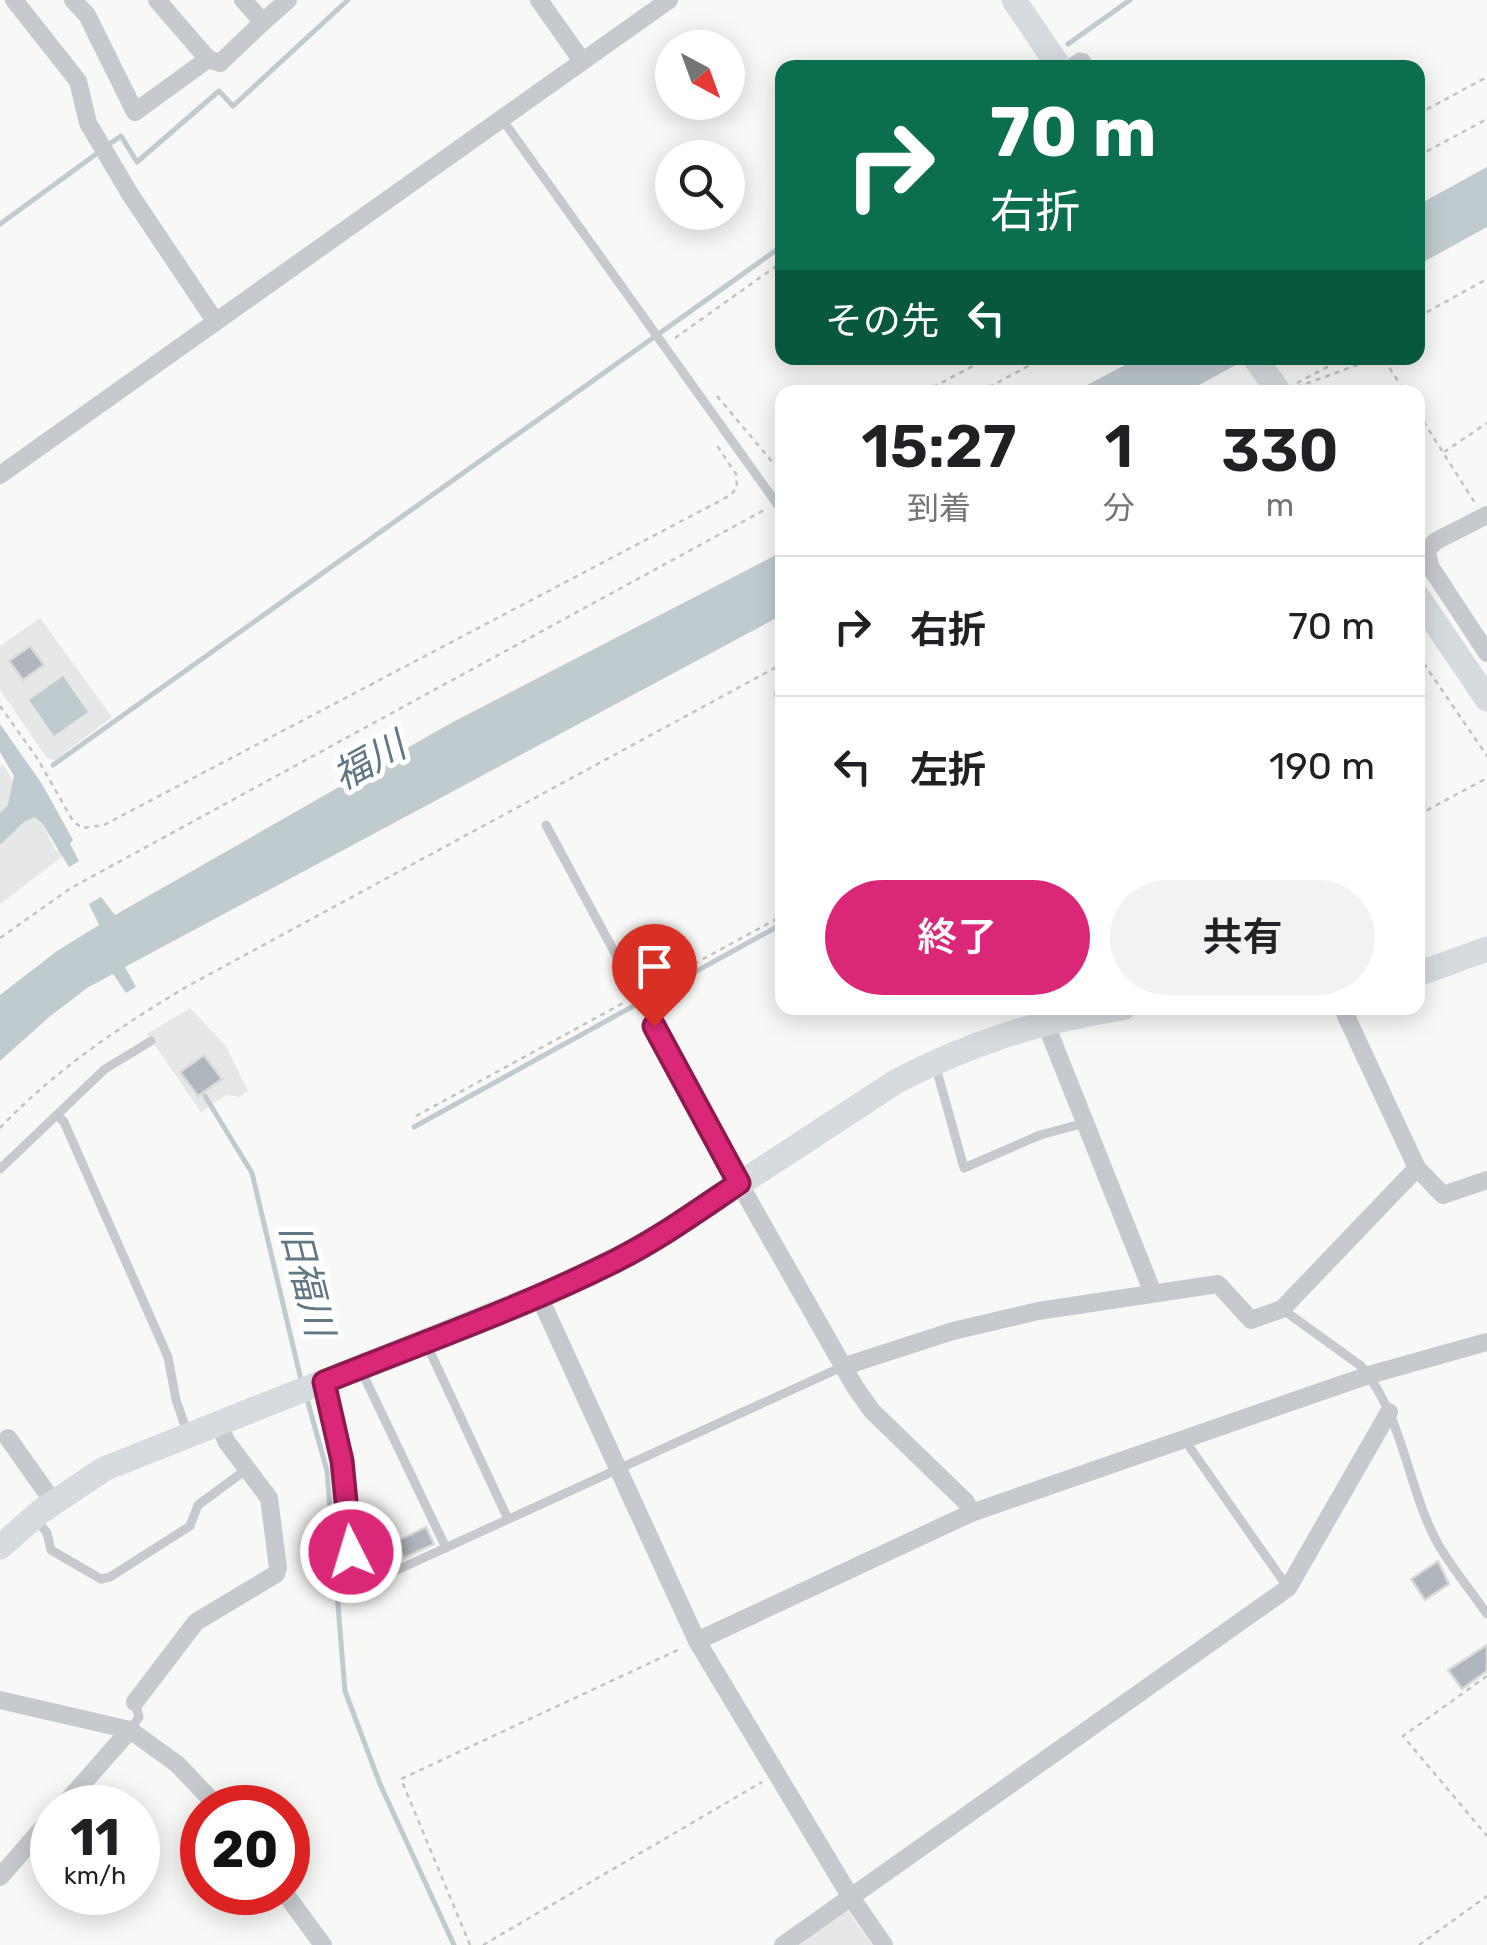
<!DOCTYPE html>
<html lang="ja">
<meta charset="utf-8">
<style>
body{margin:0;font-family:Rubik,"Noto Sans JP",sans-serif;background:#f2f2f2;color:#202124;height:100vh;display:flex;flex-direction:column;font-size:38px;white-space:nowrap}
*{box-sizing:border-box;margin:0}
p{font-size:32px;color:#757577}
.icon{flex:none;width:55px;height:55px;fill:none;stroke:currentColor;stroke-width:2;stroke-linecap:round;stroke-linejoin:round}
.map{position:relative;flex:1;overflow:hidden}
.drawer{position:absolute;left:775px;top:385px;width:650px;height:630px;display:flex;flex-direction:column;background:#fff;border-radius:20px;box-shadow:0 5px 25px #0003}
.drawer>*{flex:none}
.guide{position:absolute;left:775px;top:60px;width:650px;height:305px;border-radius:20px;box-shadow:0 5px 25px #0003;background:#0b6e4f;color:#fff;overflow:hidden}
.needle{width:65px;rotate:139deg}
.controls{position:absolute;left:655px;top:30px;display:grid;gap:20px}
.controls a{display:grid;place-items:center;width:90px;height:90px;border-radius:50%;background:#fff;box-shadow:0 5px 25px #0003;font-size:50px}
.speed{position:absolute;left:30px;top:1785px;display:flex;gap:20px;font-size:50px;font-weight:700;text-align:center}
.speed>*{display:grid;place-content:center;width:130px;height:130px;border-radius:50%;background:#fff;box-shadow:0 5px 25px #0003;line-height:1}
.speed small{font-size:25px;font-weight:400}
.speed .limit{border:15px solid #d22;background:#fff;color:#111}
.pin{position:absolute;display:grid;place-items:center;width:85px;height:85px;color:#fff;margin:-102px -42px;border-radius:50% 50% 50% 0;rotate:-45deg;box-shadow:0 0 10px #0007}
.pin .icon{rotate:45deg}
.me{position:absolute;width:110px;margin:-55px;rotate:355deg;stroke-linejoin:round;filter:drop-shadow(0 0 8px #0008)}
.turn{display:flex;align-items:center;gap:35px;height:210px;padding:0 50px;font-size:45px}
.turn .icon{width:130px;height:130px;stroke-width:2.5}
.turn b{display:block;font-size:70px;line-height:85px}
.then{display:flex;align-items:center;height:95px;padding:0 50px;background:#0003;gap:20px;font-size:38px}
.eta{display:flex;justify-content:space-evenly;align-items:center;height:170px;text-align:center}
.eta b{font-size:60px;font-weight:600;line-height:70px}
.cta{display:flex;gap:20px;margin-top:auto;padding:20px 50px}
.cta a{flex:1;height:115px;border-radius:60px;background:#db2777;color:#fff;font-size:40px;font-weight:600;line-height:115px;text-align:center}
.cta a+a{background:#f2f2f2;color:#202124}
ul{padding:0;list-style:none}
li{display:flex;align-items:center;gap:30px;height:140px;padding:0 50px;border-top:2px solid #e0e0e0}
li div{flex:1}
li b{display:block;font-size:38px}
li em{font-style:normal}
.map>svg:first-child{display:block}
.built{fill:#e6e8e7}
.water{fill:#c0cbd0}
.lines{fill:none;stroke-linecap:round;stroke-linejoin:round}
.stream{stroke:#c0cbd0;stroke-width:5}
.building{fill:#afb6bd;stroke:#dadbd8;stroke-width:2.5}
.path{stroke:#c2c3c6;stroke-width:2.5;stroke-dasharray:5 5;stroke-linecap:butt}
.lane{stroke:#c6c9ce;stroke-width:9}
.street{stroke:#c6c9ce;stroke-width:18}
.secondary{stroke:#d6dbe0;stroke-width:25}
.route-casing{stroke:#8e194d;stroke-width:25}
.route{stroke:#db2777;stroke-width:18}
.labels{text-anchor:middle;stroke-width:10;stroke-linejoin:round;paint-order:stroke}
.water-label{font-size:38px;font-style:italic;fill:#627784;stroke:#fff}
</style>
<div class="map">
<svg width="1487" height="1945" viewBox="0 0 1487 1945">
<rect width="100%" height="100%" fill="#f8f9f6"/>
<g class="built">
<path d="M40,618L112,717L55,760L47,758L0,690V646Z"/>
<path d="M3,764L35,817L42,823L56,851L60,850L63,856L0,904V767Z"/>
<path d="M190,1008L226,1046L248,1091L240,1097L226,1095L201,1112L147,1034Z"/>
<path d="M842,1911H848L872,1945H795Z"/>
</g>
<g class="water">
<path d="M1487,167V227L1418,265V205Z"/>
<path d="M1138,358H1249L1186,392H1074Z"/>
<path d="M782,552V615L125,967L136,987L126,993L113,974L87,988L48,1018L0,1061V995L57,951L99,925L89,904L101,897L115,915L451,723Z"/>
<path d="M63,676L88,712L54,736L29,700Z"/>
<path d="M0,724L42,784L73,840L70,844L79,861L69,867L42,823L35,817L24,822L0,845V813L8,805L14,776L0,752Z"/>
</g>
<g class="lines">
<g class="stream">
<path d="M1068,44L1130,0"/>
<path d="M1034,68L1035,67"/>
<path d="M108,145L121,136L137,162L219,91L233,106L348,0"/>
<path d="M0,224L99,152"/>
<path d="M53,765L782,246"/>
<path d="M205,1096L252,1173L302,1384"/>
<path d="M414,1127L782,924"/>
<path d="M307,1399L327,1471L345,1691L380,1784L454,1945"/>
</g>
</g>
<g class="building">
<path d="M30,646L44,665L23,680L9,661Z"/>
<path d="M204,1055L222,1079L198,1096L180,1072Z"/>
<path d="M426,1527L434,1544L404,1558L396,1542Z"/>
<path d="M1438,1561L1449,1584L1425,1600L1411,1579Z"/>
<path d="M1487,1645V1671L1462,1689L1448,1670Z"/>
</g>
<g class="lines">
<g class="path">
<path d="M1418,114L1487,77"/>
<path d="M1418,156L1487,119"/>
<path d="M1418,317L1487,279"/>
<path d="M675,338L782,262"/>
<path d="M1297,383L1344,358"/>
<path d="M1297,387L1371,360L1387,364L1405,392"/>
<path d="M924,392L988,358"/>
<path d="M980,392L1043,358"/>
<path d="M717,396L774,464L782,467"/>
<path d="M1418,413L1475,503"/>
<path d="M1444,452L1487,423"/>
<path d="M1418,655L1487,756"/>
<path d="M782,683C771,693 776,700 782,712"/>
<path d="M0,706L37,758L73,821L82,828L104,825L731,495L737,487L736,474L716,444"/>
<path d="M1418,815L1487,778"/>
<path d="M0,938L71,888L766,509"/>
<path d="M650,988L782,916"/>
<path d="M416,1116L625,1002"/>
<path d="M0,1128C55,1070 118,1028 186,987L782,664"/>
<path d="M1487,1676L1403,1736L1487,1836"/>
<path d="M470,1945L401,1779L682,1648"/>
<path d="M483,1945L762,1782"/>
<path d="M1419,1945L1487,1896"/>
</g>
<g class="lane">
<path d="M1064,66L1079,57L1085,58L1092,68"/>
<path d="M502,119L782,511"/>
<path d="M546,825L737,1180"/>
<path d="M935,1064L964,1168L1040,1135L1085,1123"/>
<path d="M57,1115L64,1122L168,1357L176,1400L188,1434"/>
<path d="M0,1169L105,1069L151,1041"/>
<path d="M1282,1309L1361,1366C1404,1417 1407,1488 1438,1544C1452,1568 1471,1591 1487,1614"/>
<path d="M427,1345L508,1519"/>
<path d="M361,1370L446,1548"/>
<path d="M324,1385L342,1461L352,1578L362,1586L844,1366"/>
<path d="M1184,1439L1288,1588"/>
<path d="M36,1519L47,1533L51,1550L101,1579L110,1577L190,1526L198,1505L247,1469"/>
<path d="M130,1730L139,1717L135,1702"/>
</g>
<g class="street">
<path d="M14,0L78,81L88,123L130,194L215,321"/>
<path d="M73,0L87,15L135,112L208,59L220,63L263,22"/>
<path d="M157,0L208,59"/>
<path d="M243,0L263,22L288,0"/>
<path d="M539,0L582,61"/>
<path d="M0,475L669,0"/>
<path d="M1487,515L1436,541L1426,551L1431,568L1487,653"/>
<path d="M1345,1008L1346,1016L1417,1168L1443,1195L1487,1180"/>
<path d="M1045,1022L1153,1293"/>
<path d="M739,1183L855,1387L872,1411L966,1502L971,1513"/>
<path d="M539,1296L697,1641L850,1896L884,1945"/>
<path d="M845,1366L953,1331L1038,1311L1218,1284L1251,1320L1282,1309L1417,1168"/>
<path d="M8,1438L54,1503"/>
<path d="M697,1641L971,1513L1369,1375L1487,1342"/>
<path d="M0,1700L130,1730L177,1764L219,1808"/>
<path d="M135,1702L196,1622L276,1574L278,1568L269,1498L226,1441L219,1422"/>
<path d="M61,1808L130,1730"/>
<path d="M0,1877L52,1817"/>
<path d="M284,1892L323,1945"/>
<path d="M783,1945L1288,1588L1389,1412"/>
</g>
<g class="secondary">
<path d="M1014,0L1060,68"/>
<path d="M1255,358L1279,392"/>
<path d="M1418,597L1487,699"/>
<path d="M1418,974L1487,949"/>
<path d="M0,1547L40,1512L104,1469L539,1296L617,1260L669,1230L897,1081C975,1041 1037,1022 1123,1008"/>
</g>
</g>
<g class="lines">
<g class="route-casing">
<path id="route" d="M351,1552L342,1461L324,1382C421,1343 521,1308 615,1261C659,1239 699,1210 739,1183L654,1026"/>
</g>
<use href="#route" class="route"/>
</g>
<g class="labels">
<g class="water-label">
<text transform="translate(369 761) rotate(-29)" y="13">福川</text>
<text transform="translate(307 1280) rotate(76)" y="13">旧福川</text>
</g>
</g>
</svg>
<div class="controls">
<a><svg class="needle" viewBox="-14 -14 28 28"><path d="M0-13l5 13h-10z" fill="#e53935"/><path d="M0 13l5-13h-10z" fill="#757577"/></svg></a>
<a><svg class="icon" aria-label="search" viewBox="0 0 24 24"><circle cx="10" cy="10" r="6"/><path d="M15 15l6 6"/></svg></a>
</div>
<div class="speed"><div>11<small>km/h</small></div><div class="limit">20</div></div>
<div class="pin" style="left:654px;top:1026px;background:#d93025"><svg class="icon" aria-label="arrive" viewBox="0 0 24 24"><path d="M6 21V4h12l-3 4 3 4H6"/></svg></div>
<svg class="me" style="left:351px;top:1552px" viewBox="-20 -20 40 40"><circle r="17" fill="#db2777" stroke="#fff" stroke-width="3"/><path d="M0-11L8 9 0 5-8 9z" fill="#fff"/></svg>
<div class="guide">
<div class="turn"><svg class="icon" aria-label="right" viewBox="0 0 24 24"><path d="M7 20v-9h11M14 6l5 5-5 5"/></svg><div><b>70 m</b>右折</div></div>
<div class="then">その先<svg class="icon" aria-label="left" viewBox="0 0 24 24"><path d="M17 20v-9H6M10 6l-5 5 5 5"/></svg></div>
</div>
<section class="drawer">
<div class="eta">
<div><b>15:27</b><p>到着</p></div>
<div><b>1</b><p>分</p></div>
<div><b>330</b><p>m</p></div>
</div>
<ul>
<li><svg class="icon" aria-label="right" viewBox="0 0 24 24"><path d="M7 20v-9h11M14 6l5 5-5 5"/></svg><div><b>右折</b></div><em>70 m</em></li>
<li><svg class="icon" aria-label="left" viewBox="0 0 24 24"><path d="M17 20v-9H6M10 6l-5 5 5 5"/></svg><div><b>左折</b></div><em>190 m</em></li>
</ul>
<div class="cta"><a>終了</a><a>共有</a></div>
</section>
</div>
